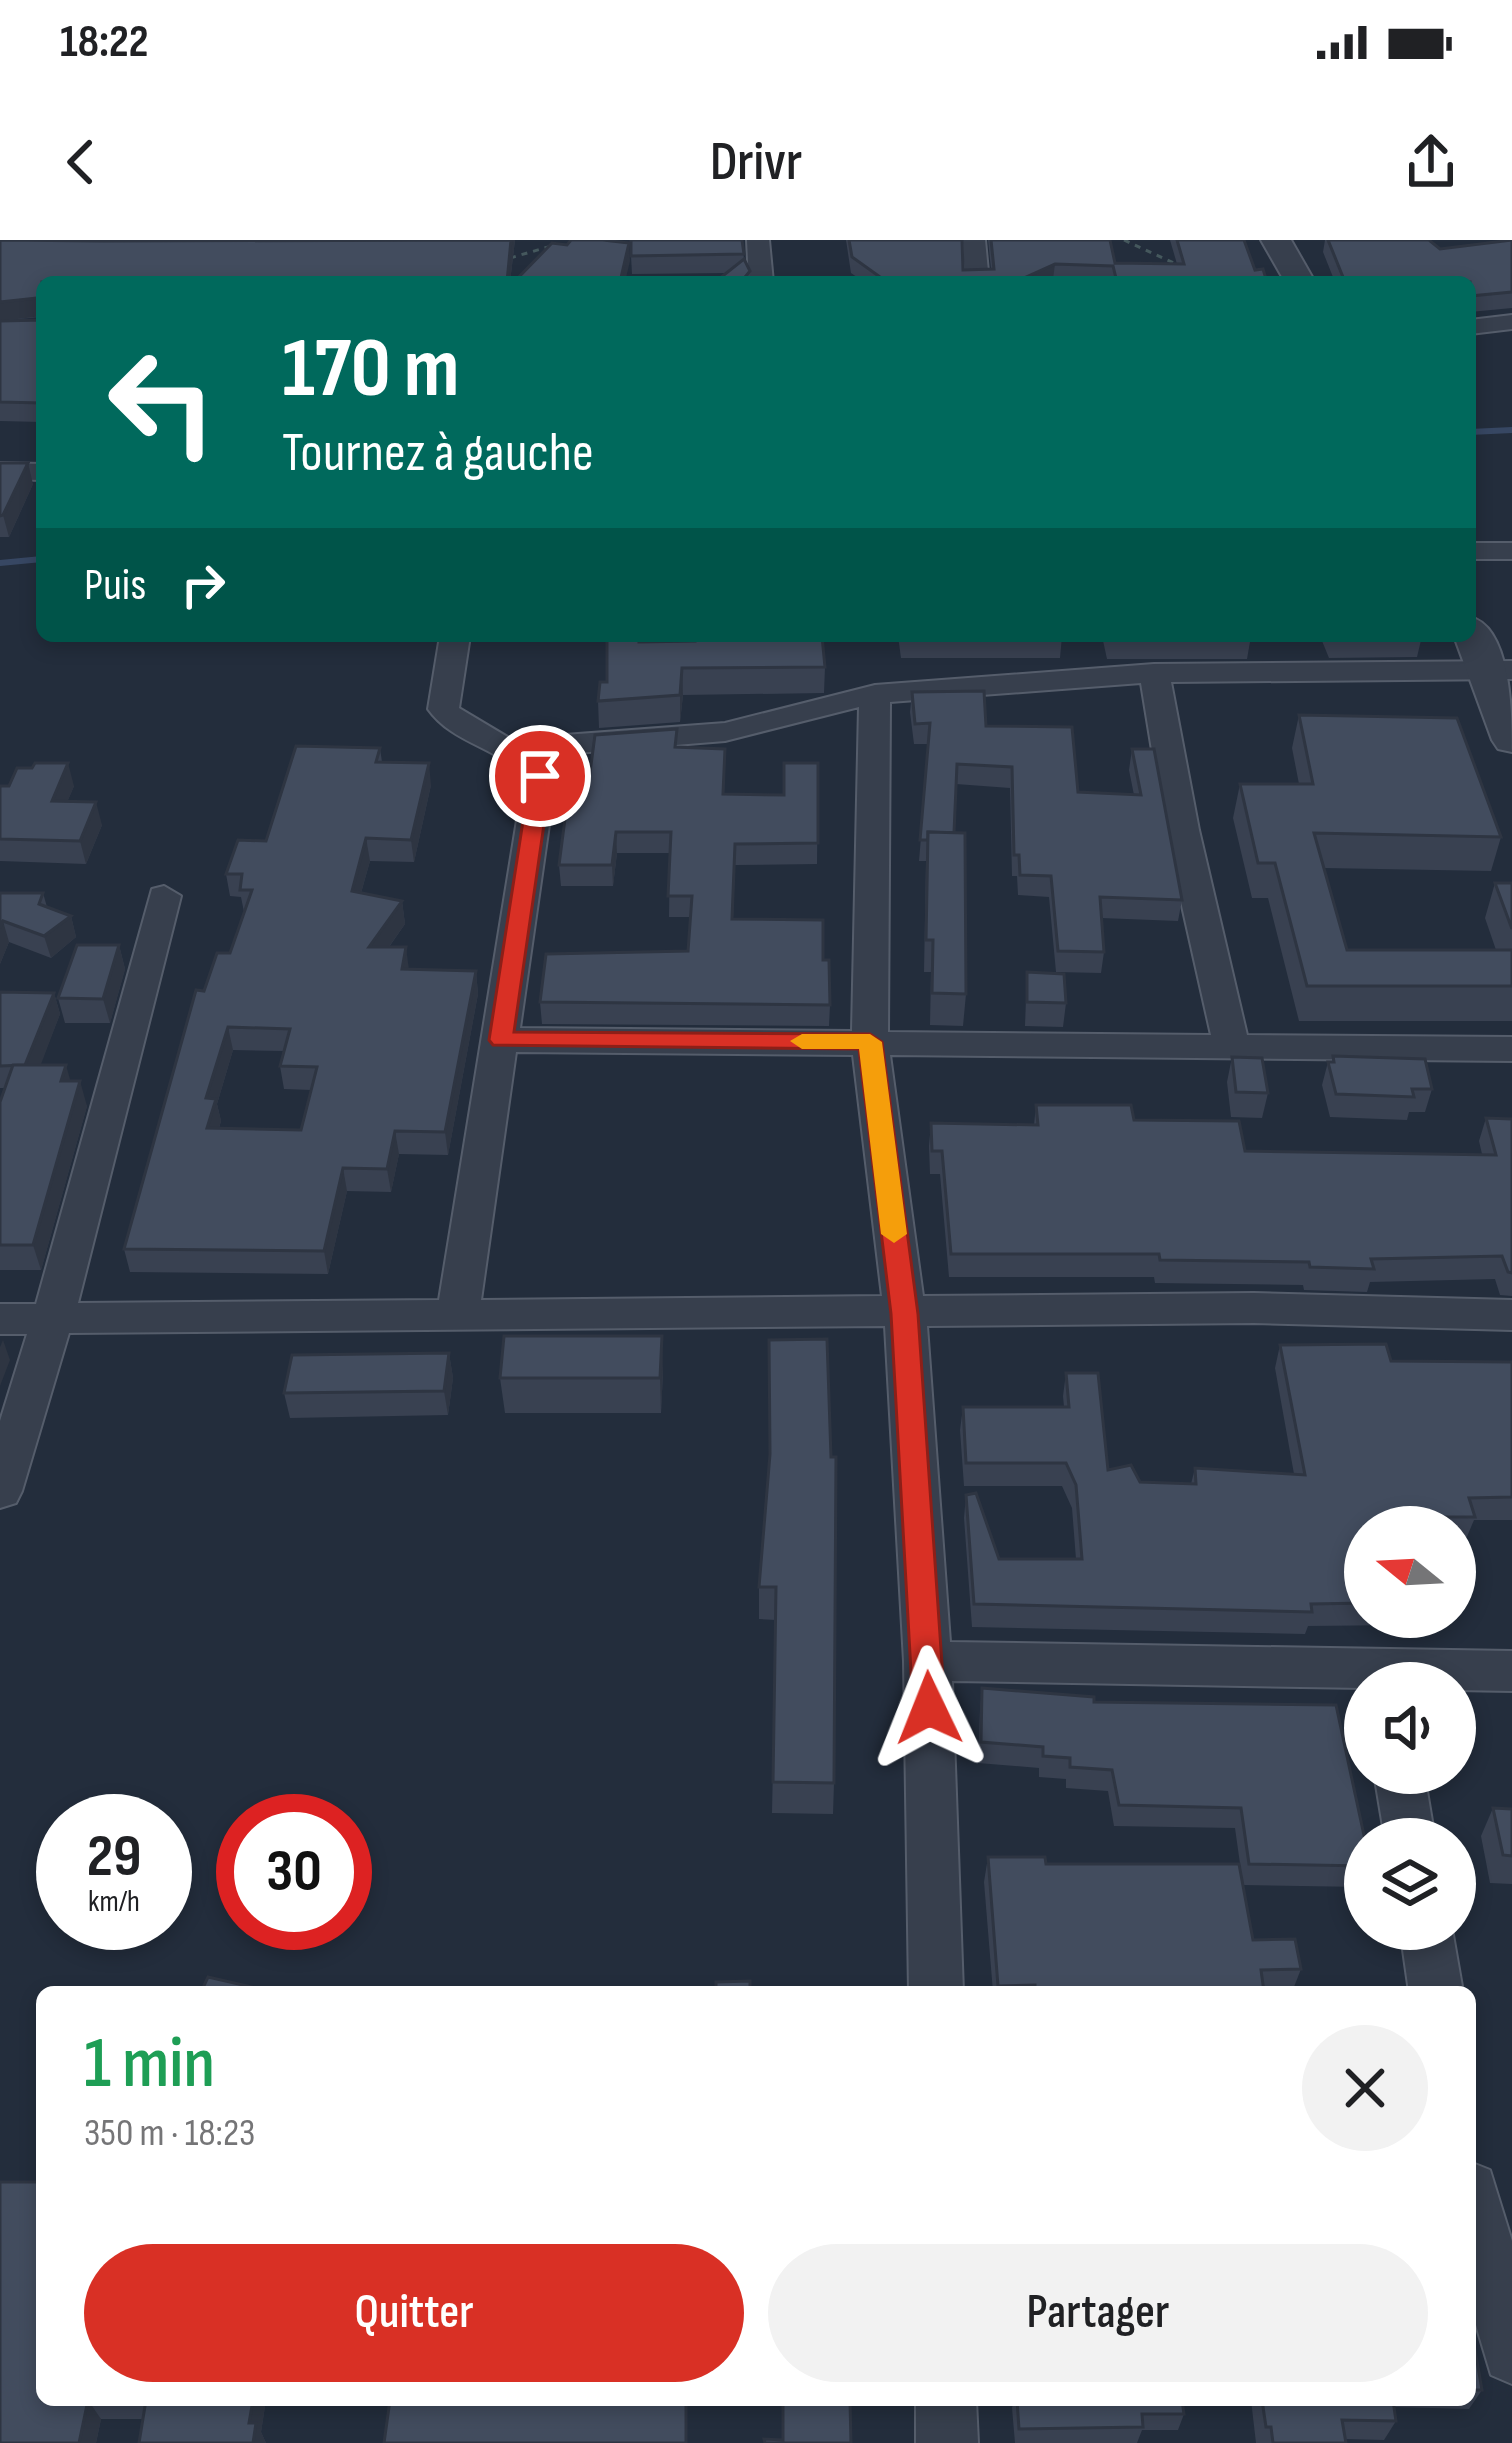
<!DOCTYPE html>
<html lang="fr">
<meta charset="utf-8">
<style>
body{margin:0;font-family:"Sofia Sans Condensed",sans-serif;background:#f2f2f2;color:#202124;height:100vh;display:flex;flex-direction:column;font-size:45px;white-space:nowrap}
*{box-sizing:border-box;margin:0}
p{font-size:39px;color:#757577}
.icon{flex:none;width:66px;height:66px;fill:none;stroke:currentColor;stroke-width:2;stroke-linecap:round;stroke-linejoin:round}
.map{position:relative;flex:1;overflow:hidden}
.side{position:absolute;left:36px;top:1746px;width:1440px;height:420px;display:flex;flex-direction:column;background:#fff;border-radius:18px;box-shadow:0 6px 18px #0003}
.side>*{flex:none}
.hud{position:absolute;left:36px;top:36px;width:1440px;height:366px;border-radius:18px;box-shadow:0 6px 18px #0003;background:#00695c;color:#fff;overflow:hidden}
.needle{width:78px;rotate:288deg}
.tools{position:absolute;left:1344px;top:1266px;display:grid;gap:24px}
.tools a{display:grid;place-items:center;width:132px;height:132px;border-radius:50%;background:#fff;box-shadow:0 6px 18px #0003;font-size:60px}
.speed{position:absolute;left:36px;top:1554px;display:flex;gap:24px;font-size:60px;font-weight:700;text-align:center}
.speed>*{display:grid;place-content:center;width:156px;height:156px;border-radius:50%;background:#fff;box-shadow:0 6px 18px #0003;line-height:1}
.speed small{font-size:30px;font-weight:400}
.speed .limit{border:18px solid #d22;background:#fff;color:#111}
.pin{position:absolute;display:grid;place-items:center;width:102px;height:102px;color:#fff;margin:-51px;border:6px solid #fff;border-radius:50%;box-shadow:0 3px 12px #0007}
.me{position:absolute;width:132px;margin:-66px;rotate:358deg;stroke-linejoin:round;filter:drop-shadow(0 0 9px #0008)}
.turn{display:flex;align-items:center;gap:42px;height:252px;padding:0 48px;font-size:54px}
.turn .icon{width:156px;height:156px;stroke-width:2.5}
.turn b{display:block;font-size:84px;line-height:102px}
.then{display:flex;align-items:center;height:114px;padding:0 48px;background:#0003;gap:24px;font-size:45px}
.round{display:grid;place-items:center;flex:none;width:126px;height:126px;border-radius:63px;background:#f2f2f2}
.head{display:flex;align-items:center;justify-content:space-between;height:204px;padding:0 48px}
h1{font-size:72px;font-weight:600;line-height:90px;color:#1e9e55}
.cta{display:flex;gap:24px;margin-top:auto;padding:24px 48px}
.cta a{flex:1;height:138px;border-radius:72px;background:#d93025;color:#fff;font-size:48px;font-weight:600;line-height:138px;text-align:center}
.cta a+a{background:#f2f2f2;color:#202124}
.status{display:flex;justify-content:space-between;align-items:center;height:84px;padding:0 60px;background:#fff;direction:ltr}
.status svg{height:33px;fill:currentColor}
header{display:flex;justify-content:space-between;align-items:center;height:156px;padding:0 48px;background:#fff;font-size:54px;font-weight:600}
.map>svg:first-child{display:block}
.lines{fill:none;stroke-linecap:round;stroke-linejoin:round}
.stream{stroke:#374763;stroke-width:6}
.minor-casing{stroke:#555d6b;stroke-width:4}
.tertiary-casing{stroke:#555d6b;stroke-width:4}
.path{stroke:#45585d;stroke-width:3;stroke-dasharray:6 6;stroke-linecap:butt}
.minor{fill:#373f4d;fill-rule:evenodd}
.tertiary{fill:#373f4d;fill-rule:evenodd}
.wall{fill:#394151;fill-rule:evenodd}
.shaded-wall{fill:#2e3542}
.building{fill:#424c5e;stroke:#2e3542;stroke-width:3;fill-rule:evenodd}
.route{fill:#d93025;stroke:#8d1f18;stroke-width:3}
.slow{fill:#f59e0b}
</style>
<div class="status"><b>18:22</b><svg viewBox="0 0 49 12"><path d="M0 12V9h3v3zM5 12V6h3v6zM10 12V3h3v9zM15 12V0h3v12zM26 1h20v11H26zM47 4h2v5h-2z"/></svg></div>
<header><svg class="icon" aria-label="back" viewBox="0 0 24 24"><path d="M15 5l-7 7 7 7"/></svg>Drivr<svg class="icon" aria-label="share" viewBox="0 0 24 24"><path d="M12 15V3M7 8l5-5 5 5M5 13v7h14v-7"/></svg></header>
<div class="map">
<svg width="1512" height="2203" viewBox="0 0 1512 2203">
<rect width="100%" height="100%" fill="#232d3c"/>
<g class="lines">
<g class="stream">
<path d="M1470,192L1512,190"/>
<path d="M0,323L42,319"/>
</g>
<g class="minor-casing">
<g id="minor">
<path d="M747,0H769L773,42H749Z"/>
<path d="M963,0H985L989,42H965Z"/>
<path d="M1512,75V89L1470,94V80Z"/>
<path d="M0,223L42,224V240L0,239Z"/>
<rect x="1470" y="303" width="42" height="16"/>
<path d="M440,396H470L459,468L511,499L725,483L875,445L1154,424L1512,421V439L1171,442L1199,590L1247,795L1512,797V821L890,815L923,1056L1254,1053L1512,1060V1090L1254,1083L927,1086L950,1402L1512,1411V1451L1455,1450V1443H1365V1448L952,1441L963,1752H909L904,1421L885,1086L69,1093L22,1251L16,1263L0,1268V1181L27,1094H0V1064H36L152,649L164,646L181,656L78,1063L439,1060L524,537C496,506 453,504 428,469ZM1141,443L1165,590L1211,795L888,792L890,462ZM859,467L852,791L520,788L556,536L540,516L725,501ZM516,812L853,815L882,1056L481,1060Z"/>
<path d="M1374,1533H1424L1435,1599H1385Z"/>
<path d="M1400,1689H1452L1463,1752H1409Z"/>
<path d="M1470,1922L1490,1930L1512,2001V2144L1491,2135L1470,2065Z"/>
<path d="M916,2160H976L978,2203H916Z"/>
</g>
</g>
<g class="tertiary-casing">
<g id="tertiary">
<path d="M1261,0H1291L1315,42H1285Z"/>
<path d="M1470,377C1512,387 1512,477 1512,512L1498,509L1492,500L1454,396H1470Z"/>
</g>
</g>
<g class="path">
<path d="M1124,0L1178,25"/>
<path d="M510,18L555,5"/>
</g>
<use href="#minor" class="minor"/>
<use href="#tertiary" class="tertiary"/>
</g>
<g class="wall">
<path d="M0,0H515L510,42H42V182L0,181V81L41,80L40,77L0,81Z"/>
<path d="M742,0L744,19L750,31V42H715L727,33L632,34L631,16Z"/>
<path d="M846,0H962L963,30L991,29L988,0H1110L1115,23L1177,24L1170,0H1244L1255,30L1267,42H1112L1053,39L1048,42H864L851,33Z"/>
<path d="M1325,0H1429L1440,9L1512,0V68L1470,72V42H1335L1323,12Z"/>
<path d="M0,223L33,244L9,297H0Z"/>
<path d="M898,396H1062L1060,418H901Z"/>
<path d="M1102,396H1251L1247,419H1107Z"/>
<path d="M1320,396H1422L1417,417L1329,418Z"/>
<path d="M639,402L825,427L824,453L683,455L680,482L599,488L598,461L607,442Z"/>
<path d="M912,452L986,486L1078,552L1134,555L1129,530L1132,509L1182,660L1178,681L1101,678L1104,712L1101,733L1056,732L1049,657L1018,655L1017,636H1012L1010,548L956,544L954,593L966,754L963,786L930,785L931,732H924L926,621H919L929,504H914L910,472Z"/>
<path d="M1299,475L1501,597L1491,631L1324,628L1347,710H1496L1485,678L1495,643H1512V781H1299L1268,658H1252L1233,578L1240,544H1299L1292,508Z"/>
<path d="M677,507L725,529L724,554L784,555L818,523L817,624L735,625L733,679L823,720L830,765L829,786L542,784L540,762L688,711L690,677H669L670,613H617L613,646H561L559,625L589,540Z"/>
<path d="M380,508L382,522L431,545L414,622L370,621L361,653L402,661L405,684L389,707L409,730L476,731L478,754L448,915L399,914L391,952L347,951L328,1034L130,1032L124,1009L204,751L230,713L244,672L241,657L230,656L226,634ZM233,810L284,811L280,826L284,849L311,850L301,890L219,888L221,881L217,864Z"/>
<path d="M0,546H74L67,562L102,585L86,624L0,621Z"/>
<path d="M0,653H43L47,667L71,676L76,697L51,718L9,702L0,724Z"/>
<path d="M119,705L125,729L110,783H65L58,758Z"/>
<path d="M1027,732L1066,763L1063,787L1025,786Z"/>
<path d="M0,752L54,753L60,774L40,825L70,841L87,866L41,1030H0V862L5,848H0Z"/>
<path d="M1333,816L1432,849L1425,872H1409L1407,880L1330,877L1322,845L1328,822H1332Z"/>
<path d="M1232,817L1268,853L1262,878L1231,877L1227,842Z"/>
<path d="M1036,865L1134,880L1245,911L1482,914L1479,901L1486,878L1512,879V1056L1500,1055L1495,1039L1370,1042L1367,1052L1304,1050L1303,1045L1155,1043L1154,1037H949L940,934H930L929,906L931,883L1034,885Z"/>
<path d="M1280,1105L1391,1121L1512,1122V1280H1474L1466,1299H1455V1287H1365V1377H1407L1404,1385L1308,1386L1305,1394L972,1387L964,1278L966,1255L999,1319H1076L1072,1268L1062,1246H964L960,1190L963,1167H1064L1063,1156L1066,1133L1108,1230L1140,1242L1191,1244L1195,1228L1294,1234L1275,1128Z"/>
<path d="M449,1113L453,1138L448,1175L290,1178L284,1153Z"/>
<path d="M663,1132L661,1173H505L500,1138Z"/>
<path d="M770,1220L834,1543L833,1574L772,1573L776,1380L759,1379V1347Z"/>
<path d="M982,1448L1094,1462L1365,1600V1641L1363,1647L1243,1645L1235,1588L1114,1586L1108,1551L1066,1548V1539L1039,1537V1528L978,1523L980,1470Z"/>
<path d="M1493,1568L1512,1569V1644L1490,1643L1481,1596Z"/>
<path d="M988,1617L1046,1624L1253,1700L1301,1729L1292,1752H993L984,1642Z"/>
<path d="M1470,2081L1482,2150L1469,2169L1394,2167L1396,2181L1384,2200L1345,2199L1346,2203H1256L1251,2160H1470Z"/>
<path d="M42,2160H266L261,2192L266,2203L143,2179H101L96,2203H0Z"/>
<path d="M1014,2160H1182L1184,2174L1178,2190H1142L1137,2203H1015L1012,2168Z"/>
</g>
<g class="shaded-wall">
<path d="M511,0H515L510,42H507Z"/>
<path d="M629,3L630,21L625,42H620Z"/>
<path d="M1055,24L1053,39L1048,42H1015Z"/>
<path d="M38,58L42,76L0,81V62Z"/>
<path d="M28,223L33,244L9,297L3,275Z"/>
<path d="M682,428L683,455L680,482V455Z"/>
<path d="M68,523L74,546L58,584L52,561Z"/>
<path d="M429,523L431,545L414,622L411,600Z"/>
<path d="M96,562L102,585L86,624L80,601Z"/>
<path d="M616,592L617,613L613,646L612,625Z"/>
<path d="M366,598L370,621L355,674L352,651Z"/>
<path d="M402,661L405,684L373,729L369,707Z"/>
<path d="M71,676L76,697L51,718L44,696Z"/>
<path d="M3,681L9,702L0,724V688Z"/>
<path d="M119,705L125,729L110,783L103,759Z"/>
<path d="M406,707L409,730L402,729Z"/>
<path d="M476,731L478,754L448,915L445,892Z"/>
<path d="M54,753L60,774L32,848L25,826Z"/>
<path d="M228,787L233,810L217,864L221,881L212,911L207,888L206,858Z"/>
<path d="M66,825L73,850L61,841Z"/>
<path d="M80,841L87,866L41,1030L33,1005Z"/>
<path d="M395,891L399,914L391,952L387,929Z"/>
<path d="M343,928L347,951L328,1034L324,1011Z"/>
<path d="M662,1096L663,1132L661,1173L660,1138Z"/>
<path d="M3,1100L10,1120L0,1146V1107Z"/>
<path d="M449,1113L453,1138L448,1175L444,1151Z"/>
<path d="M88,2160L101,2179L96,2203H79Z"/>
<path d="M253,2160H266L261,2192L266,2203H253L249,2183Z"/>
</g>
<g class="building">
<path d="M0,0L101,1L511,0L507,42H42V163L0,162V81L41,80L38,58L0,62Z"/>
<path d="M571,0H603L629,3L620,42H514L552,3L567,5Z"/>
<path d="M631,0H742L744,14L631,16Z"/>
<path d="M849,0H962L963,30L994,29L991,0H1110L1115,23L1184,24L1177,0H1244L1255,30L1263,29L1267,42H1117L1113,26L1055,24L1015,42H887L852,17Z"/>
<path d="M1328,0H1429L1440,9L1512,0V52L1470,56V42H1345Z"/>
<path d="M744,19L750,31L741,42H715Z"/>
<path d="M0,223H28L3,275L0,276Z"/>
<path d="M607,396H639V402L695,401V396H822L825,427L682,428L680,455L598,461L600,442H607Z"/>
<path d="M902,396H1062V398L902,397Z"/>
<path d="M984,451L986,486L1072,487L1078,552L1141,555L1132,509H1154L1182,660L1100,657L1104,712L1058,711L1051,636L1020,635L1019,615H1014L1012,527L957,524L954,593L928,592V600H920L930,483L915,484L912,452Z"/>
<path d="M1299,475L1457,478L1501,597L1314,593L1347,710H1512V746H1307L1275,623H1258L1240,544H1313Z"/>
<path d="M677,489L675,507L725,509L723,554L784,555V523H818V603L735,604L732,679L823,680V720H829L830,765L540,762L546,714L688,711L692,656H668L671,592H616L612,625H559L570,540H589L595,495Z"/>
<path d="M296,506L380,508L376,522L429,523L411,600L366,598L352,651L402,661L369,707H406L402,729L476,731L445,892L395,891L387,929L343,928L324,1011L124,1009L196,750L204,751L217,713H230L252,650H240L242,634H226L238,600L266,601ZM228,787L290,789L280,826L317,827L301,890L207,888L216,859L206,858Z"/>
<path d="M35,523H68L52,561L96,562L80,601L0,599V546H9L17,528H32Z"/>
<path d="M928,592L965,593L966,754L932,753L933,700H926Z"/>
<path d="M1495,643H1512V689Z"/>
<path d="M0,653H43L39,664L71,676L44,696L3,681L0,688Z"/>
<path d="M77,705H119L103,759L58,758Z"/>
<path d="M1027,732L1064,734L1066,763L1027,762Z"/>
<path d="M0,752L54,753L25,825L0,826Z"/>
<path d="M1333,816L1425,819L1432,849H1412L1414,857L1336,854L1328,822H1334Z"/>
<path d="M1232,817L1262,818L1268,853L1236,852Z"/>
<path d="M13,825H66L61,841H80L33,1005H0V862Z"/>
<path d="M1036,865H1131L1134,880L1239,881L1245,911L1496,915L1486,878L1512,879V1033L1508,1032L1502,1016L1371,1019L1374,1029L1310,1027L1309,1022L1160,1020L1159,1014H951L942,911H932L931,883L1038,885Z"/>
<path d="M504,1096H662L660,1138H500Z"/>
<path d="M827,1099L831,1217H836L834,1543L773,1542L776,1347H759L770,1214L769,1100Z"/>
<path d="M1386,1104L1391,1121L1512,1122V1257L1469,1258L1475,1277H1427L1429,1287H1365V1363L1311,1364L1312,1372L974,1364L966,1255L976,1253L999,1319H1082L1076,1245L1066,1223H966L963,1167H1069L1066,1133H1098L1108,1230L1131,1225L1140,1242L1196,1244L1195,1228L1305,1235L1280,1105Z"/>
<path d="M449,1113L444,1151L284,1153L292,1115Z"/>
<path d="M982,1448L1094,1457V1462L1336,1465L1365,1600V1626L1249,1624L1241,1568L1119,1565L1112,1530L1070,1527V1518L1043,1516V1507L981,1502Z"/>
<path d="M1493,1568L1512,1569V1616L1503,1615Z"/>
<path d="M988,1617H1045L1046,1624H1239L1253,1700L1295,1699L1301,1729L1261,1730L1264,1752H1035V1745L998,1746Z"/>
<path d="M208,1737L260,1749V1752H201Z"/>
<path d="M750,1741V1752H716V1742Z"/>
<path d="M0,1942H42V2160H88L79,2203H0Z"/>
<path d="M1470,2081L1482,2150H1470Z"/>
<path d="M143,2160H253L249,2183H256L253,2203H139L146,2160Z"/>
<path d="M390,2160H686V2203H384Z"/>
<path d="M783,2160H850L851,2203H765L764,2199L783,2200Z"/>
<path d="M1017,2160H1182L1184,2174H1142L1143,2187L1019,2189Z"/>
<path d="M1262,2160H1393L1396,2181L1342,2180L1346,2203H1273L1271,2187H1266Z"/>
</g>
<path class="route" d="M540,530L551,536L514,792L870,794L882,802L918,1074L945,1468L940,1478H918L913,1468L891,1074L859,809L493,805L489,800L530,536Z"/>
<path class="slow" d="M870,794L882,802L907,994L894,1003L881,994L859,809H802L790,801L802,794Z"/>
</svg>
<div class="tools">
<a><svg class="needle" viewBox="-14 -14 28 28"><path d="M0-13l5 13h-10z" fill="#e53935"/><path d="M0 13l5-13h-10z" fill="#757577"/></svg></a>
<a><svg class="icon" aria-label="sound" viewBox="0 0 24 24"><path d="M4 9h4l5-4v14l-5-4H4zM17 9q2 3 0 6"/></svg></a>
<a><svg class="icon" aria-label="layers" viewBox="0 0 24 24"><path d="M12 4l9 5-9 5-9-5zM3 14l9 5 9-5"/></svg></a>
</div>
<div class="speed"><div>29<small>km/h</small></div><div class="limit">30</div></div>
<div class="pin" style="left:540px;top:536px;background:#d93025"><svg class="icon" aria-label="arrive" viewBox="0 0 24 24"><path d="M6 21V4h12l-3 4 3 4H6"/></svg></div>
<svg class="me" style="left:929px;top:1468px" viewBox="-20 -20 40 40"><path d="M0-17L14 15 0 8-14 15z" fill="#d93025" stroke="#fff" stroke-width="4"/></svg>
<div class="hud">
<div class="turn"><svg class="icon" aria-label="left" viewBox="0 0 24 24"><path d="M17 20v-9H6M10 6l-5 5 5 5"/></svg><div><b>170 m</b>Tournez à gauche</div></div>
<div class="then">Puis<svg class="icon" aria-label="right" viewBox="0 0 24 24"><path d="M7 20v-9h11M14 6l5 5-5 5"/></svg></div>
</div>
<section class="side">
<div class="head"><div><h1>1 min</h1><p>350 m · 18:23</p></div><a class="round"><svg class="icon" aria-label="close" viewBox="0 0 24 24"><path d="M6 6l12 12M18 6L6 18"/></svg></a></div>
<div class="cta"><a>Quitter</a><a>Partager</a></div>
</section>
</div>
